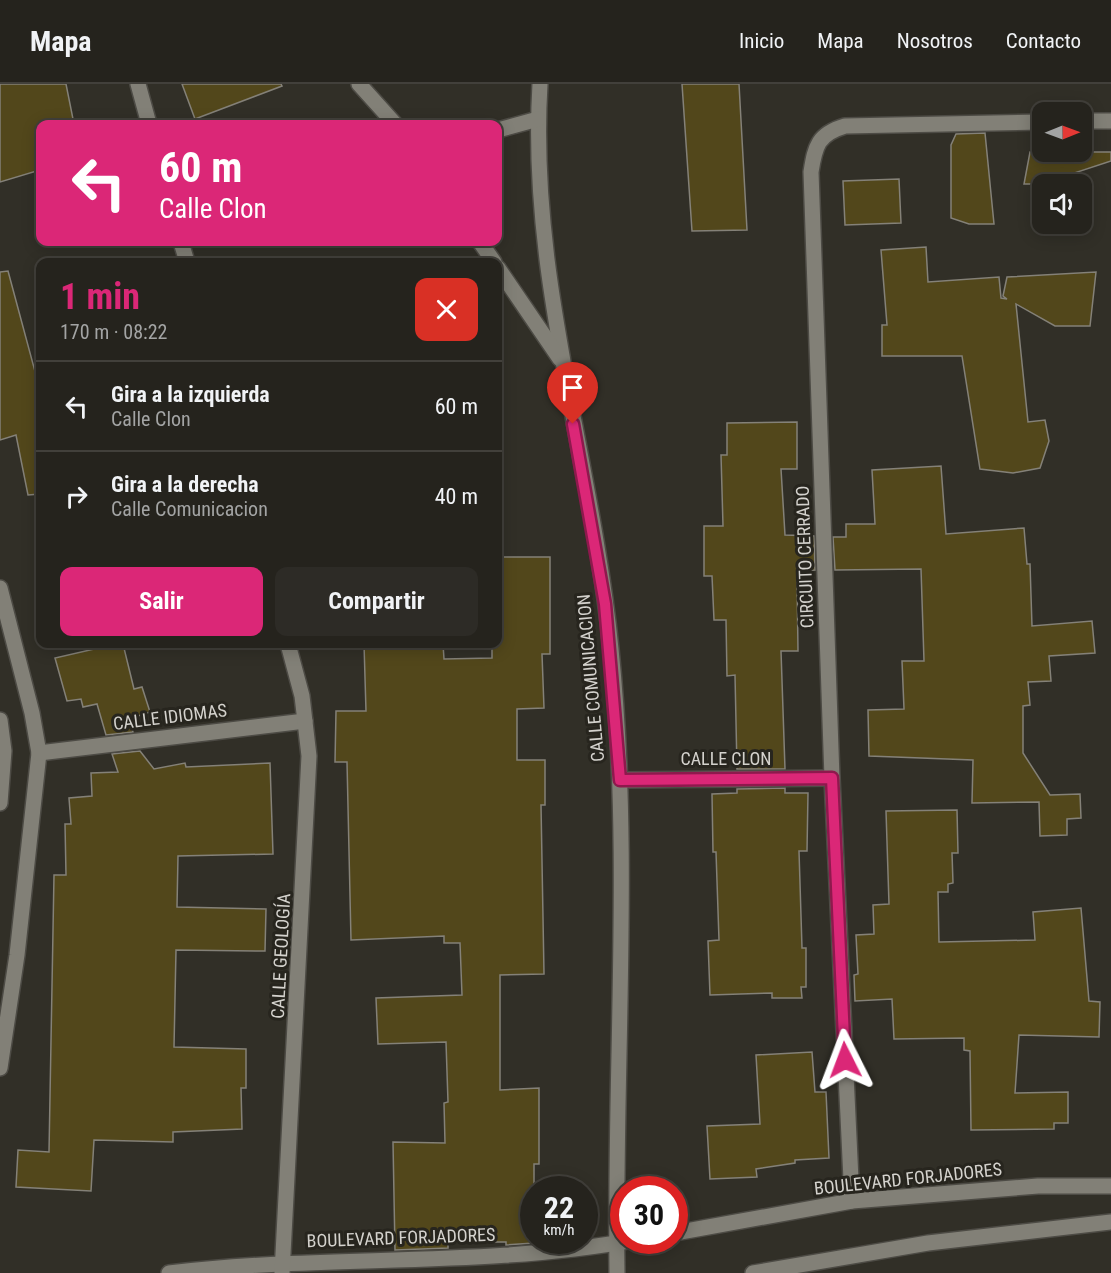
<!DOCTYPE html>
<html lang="es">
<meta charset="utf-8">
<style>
body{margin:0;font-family:"Roboto Condensed",sans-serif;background:#2d2b26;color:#f1f3f6;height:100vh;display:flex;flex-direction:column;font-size:22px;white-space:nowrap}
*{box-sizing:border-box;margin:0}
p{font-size:20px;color:#a3a4a4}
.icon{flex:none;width:33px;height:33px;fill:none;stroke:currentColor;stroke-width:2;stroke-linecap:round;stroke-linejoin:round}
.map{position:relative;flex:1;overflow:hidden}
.panel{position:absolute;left:36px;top:174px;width:466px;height:390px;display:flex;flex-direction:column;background:#25231d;border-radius:12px;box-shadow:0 3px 15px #0003,0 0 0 2px #42403b}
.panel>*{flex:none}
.banner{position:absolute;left:36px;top:36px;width:466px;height:126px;border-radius:12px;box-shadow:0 3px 15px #0003,0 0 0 2px #42403b;background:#db2777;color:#fff;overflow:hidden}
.needle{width:39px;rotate:89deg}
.buttons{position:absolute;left:1032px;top:18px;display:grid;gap:12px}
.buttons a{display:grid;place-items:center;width:60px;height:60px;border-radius:12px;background:#25231d;box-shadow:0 3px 15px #0003,0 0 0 2px #42403b;font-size:30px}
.speed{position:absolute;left:520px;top:1092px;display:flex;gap:12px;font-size:30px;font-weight:700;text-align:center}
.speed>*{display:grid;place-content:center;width:78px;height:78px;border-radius:50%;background:#25231d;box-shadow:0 3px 15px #0003,0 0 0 2px #42403b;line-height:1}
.speed small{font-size:15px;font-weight:400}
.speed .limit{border:9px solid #d22;background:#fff;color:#111}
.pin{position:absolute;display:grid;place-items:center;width:51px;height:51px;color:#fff;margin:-62px -26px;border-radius:50% 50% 50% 0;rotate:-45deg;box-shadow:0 0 6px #0007}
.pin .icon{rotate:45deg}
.me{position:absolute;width:66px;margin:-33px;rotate:357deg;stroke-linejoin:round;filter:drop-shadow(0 0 4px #0008)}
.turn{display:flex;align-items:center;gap:21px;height:126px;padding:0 24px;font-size:27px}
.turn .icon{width:78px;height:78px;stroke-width:2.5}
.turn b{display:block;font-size:42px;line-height:51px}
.round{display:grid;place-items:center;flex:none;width:63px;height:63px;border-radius:12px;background:#2d2b26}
.head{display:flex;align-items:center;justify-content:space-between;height:102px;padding:0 24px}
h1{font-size:36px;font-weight:700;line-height:45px;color:#db2777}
.action{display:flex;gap:12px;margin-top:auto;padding:12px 24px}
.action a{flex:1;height:69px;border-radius:12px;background:#db2777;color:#fff;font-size:24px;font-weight:700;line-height:69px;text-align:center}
.action a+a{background:#2d2b26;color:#f1f3f6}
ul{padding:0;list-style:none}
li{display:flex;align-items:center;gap:18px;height:90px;padding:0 24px;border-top:2px solid #42403b}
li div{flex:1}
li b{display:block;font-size:22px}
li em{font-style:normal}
header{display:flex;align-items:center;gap:36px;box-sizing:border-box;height:84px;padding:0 30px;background:#25231d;border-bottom:2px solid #42403b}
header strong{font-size:28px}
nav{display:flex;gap:33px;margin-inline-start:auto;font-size:21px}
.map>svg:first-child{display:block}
.building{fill:#52471b;stroke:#848178;stroke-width:1.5}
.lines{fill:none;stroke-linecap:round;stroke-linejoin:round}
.minor-casing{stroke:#4d4b45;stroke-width:18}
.minor{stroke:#828077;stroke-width:15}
.route-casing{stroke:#8e194d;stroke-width:15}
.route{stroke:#db2777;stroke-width:10}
.labels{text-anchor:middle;stroke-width:6;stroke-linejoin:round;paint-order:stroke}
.street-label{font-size:18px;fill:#d4d2cd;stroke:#27251e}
</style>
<header>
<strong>Mapa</strong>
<nav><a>Inicio</a><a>Mapa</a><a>Nosotros</a><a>Contacto</a></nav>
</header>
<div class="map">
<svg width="1111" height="1189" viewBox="0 0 1111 1189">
<rect width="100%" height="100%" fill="#312f27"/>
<g class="building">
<path d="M0,0H66L74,40H40V86L0,98Z"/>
<path d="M182,0H281L282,2L195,35Z"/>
<path d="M682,0H739L747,146L692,147Z"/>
<path d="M985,49L994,140H969L951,134V61L956,50Z"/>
<path d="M1030,68H1111V77L1059,94V100H1024Z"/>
<path d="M899,95L901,139L845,141L843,97Z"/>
<path d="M926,163L928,198L999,193L1001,214L1007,215L1003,212L1007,193L1096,188L1090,242H1055L1016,220L1028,338L1045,336L1049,357L1040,384L1013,389L980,385L962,272H882V241H887L881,166Z"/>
<path d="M8,187L40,306V410L28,411L16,351L0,356V188Z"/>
<path d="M797,338V385H781L785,451L814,452L815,486L802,487V493L797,492L798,567H781L785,685H737L735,591L727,592L726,536H714L712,492H704V442H723L721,371H727V339Z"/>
<path d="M941,382L946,450L1024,444L1027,480H1030L1032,542L1092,537L1095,569L1049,572L1051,597L1028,598L1030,621L1023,622V669L1050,711L1080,710L1081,734L1067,735V751L1040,752L1039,718L972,719L973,676L869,672L868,626L904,625L902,577H924L921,485L835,486L833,453H846V440H875L872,386Z"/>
<path d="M498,473H550V570H542L544,624L517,625V676H545V721H541L544,890L500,891V1006L539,1004V1080H534V1159L506,1161V1158H448V1164L395,1166L393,1058L445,1059L444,1019L448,1018L446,958L378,960L376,914L462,911L460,859H444V852L351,856L347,678H335L336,627H366L364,560H443L444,575L492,574V560H498Z"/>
<path d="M116,560H123L134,605L142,603L150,628L129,635L133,648L106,651L97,620L83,623L81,615L67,617L55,574Z"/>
<path d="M140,667L154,685L185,679L186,683L270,679L273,770L178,772L177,823L266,825L265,867L176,866L174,963L246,965V1004H241L242,1045L173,1048V1058L94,1056L91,1107L16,1103L18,1066L49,1068L54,791H66L65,740H71L69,714L92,712L91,689L118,688L112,670Z"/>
<path d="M785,704V709H808L807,767H799L802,864H806V903H801L802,914H772V909L710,911L708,857L719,856L716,768H713L712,710L737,709V705Z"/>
<path d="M957,726L958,769H952L953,799L948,800V808H938L939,858L1035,856L1033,828L1081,824L1089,917L1100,918L1099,953L1019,951L1015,1009L1068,1008V1039H1054V1045L971,1046L970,967L964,966V954L894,955L892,915L855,917L854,891L858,890L856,851L874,850L873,821L889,820L886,727Z"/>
<path d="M812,968L815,1008H826L829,1074L795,1076V1079L756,1085L757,1093L710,1095L707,1042L760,1040L756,971Z"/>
</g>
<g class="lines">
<g class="minor-casing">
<g id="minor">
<path d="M138,0L149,40"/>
<path d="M359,0L395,40"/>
<path d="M540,0C528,192 592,375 611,565C632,772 614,981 617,1189"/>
<path d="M1082,37H1111"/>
<path d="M498,46L538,35"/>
<path d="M181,158L187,178"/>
<path d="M480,158L494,178"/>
<path d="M498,184L560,275"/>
<path d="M0,504L32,629L39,669L17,871L0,984"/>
<path d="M0,636L4,667L0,719"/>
<path d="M39,669L305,637"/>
<path d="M620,696L832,694"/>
<path d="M852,1117L832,694L811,88C815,62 818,50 845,42L1042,38"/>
<path d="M675,1149L852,1117L1038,1102H1111"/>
<path d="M169,1189C323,1170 481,1184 634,1156"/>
<path d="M282,1189L309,672L302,612L288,560"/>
<path d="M753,1189L928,1159L1111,1138"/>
</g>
</g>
<use href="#minor" class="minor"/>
</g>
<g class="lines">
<g class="route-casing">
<path id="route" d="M573,340L605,520L620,696L832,694L845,976"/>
</g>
<use href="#route" class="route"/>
</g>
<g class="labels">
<g class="street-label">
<text transform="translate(805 473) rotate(-92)" y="6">CIRCUITO CERRADO</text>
<text transform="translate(591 594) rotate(-95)" y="6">CALLE COMUNICACION</text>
<text transform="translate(170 633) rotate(-7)" y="6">CALLE IDIOMAS</text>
<text x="726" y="681">CALLE CLON</text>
<text transform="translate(281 872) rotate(-87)" y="6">CALLE GEOLOGÍA</text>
<text transform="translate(908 1095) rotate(-6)" y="6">BOULEVARD FORJADORES</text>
<text transform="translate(401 1154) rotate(-2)" y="6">BOULEVARD FORJADORES</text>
</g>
</g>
</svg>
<div class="buttons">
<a><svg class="needle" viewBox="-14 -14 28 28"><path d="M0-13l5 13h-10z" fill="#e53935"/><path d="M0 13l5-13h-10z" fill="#a3a4a4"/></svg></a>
<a><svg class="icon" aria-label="sound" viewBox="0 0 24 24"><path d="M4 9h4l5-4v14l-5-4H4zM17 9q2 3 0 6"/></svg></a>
</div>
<div class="speed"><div>22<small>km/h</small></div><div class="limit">30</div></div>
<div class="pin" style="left:573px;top:340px;background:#d93025"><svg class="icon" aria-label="arrive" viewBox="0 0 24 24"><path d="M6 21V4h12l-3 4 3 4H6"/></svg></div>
<svg class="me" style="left:845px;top:976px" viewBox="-20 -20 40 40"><path d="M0-17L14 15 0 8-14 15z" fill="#db2777" stroke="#fff" stroke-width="4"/></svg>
<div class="banner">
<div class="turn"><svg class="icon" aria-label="left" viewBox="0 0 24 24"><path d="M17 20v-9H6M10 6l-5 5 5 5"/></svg><div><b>60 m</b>Calle Clon</div></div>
</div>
<section class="panel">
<div class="head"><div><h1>1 min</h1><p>170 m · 08:22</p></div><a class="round" style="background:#d93025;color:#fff"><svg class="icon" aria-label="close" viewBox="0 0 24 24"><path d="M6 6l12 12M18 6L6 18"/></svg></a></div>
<ul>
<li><svg class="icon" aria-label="left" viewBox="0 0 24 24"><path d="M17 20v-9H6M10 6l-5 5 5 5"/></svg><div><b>Gira a la izquierda</b><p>Calle Clon</p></div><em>60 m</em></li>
<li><svg class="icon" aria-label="right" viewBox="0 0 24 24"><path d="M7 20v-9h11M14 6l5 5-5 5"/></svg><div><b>Gira a la derecha</b><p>Calle Comunicacion</p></div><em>40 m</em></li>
</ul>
<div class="action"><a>Salir</a><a>Compartir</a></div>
</section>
</div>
